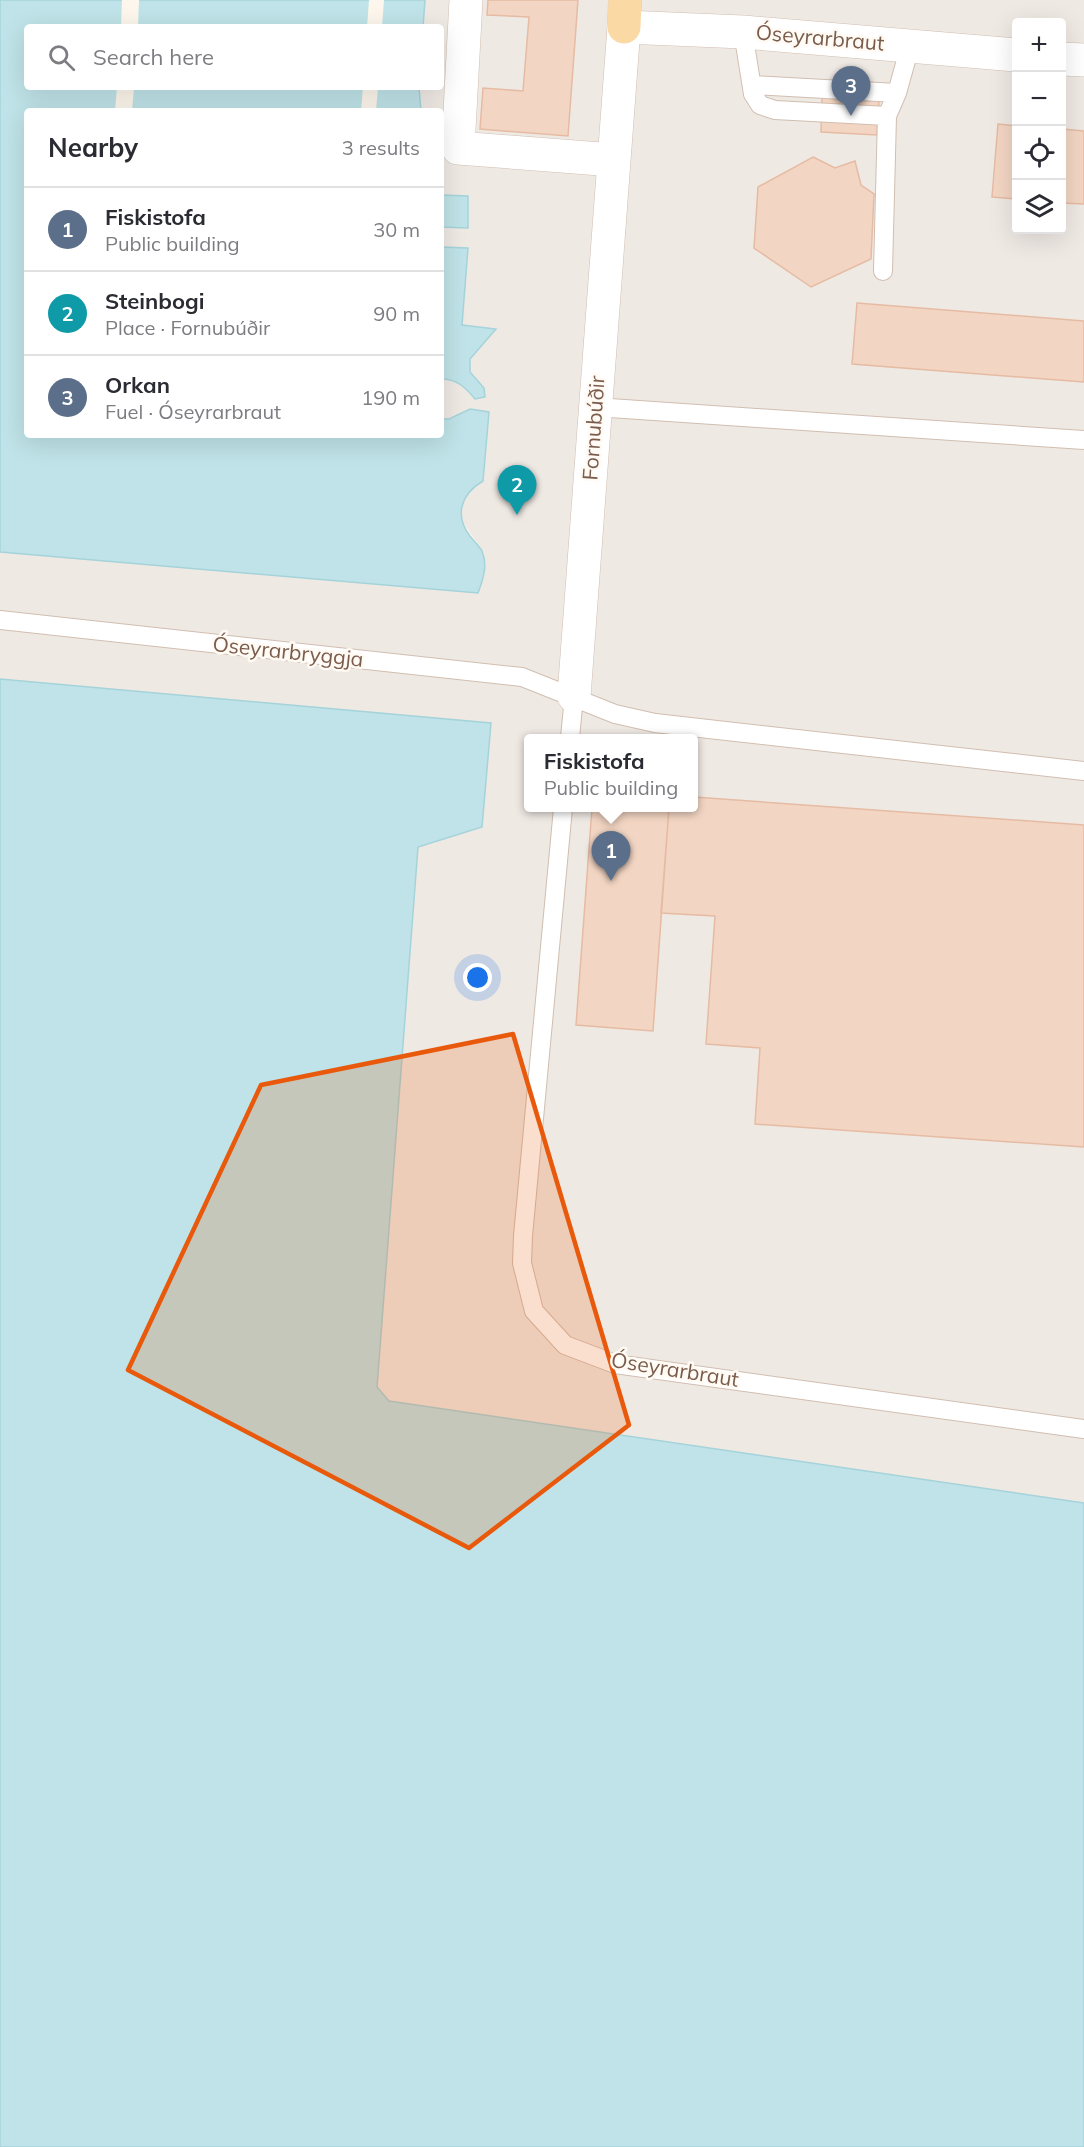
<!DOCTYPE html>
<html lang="en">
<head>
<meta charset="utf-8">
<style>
  :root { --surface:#fff; --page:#f2f2f3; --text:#2b2b33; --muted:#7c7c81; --line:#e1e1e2; --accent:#e76f51 }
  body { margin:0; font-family:Mulish,sans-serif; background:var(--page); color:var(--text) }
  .controls { position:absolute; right:18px; top:18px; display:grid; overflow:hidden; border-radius:6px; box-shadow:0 6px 24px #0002 }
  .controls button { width:54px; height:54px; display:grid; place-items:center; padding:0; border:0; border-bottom:2px solid var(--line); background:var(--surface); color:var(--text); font:30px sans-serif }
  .you { position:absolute; left:478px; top:978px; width:21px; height:21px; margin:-15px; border:4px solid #fff; border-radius:50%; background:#1a73e8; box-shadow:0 0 0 9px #1a73e833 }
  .badge { display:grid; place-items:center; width:39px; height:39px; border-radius:50%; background:var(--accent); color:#fff; font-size:20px; font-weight:700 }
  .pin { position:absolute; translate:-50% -50px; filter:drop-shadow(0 2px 3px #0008) }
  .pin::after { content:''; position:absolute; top:32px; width:21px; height:18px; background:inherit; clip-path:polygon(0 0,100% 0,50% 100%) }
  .popup { position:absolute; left:524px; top:734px; width:174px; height:78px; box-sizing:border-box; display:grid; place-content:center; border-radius:6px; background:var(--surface); filter:drop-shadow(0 2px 4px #0005); font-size:20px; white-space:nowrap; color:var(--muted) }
  .popup b { font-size:22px; color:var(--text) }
  .popup::after { content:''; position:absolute; left:50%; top:100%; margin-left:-12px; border:12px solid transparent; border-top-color:var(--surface) }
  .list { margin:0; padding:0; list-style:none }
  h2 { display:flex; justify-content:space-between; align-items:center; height:78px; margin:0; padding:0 24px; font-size:26px }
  h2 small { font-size:20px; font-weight:400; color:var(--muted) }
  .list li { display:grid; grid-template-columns:39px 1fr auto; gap:18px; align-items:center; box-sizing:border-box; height:84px; padding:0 24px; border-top:2px solid var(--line) }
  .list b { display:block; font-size:22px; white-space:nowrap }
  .list p { margin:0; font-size:20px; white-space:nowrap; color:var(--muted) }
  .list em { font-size:20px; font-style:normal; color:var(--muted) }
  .icon { flex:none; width:33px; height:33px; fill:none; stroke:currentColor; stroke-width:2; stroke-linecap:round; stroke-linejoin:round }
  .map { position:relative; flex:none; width:1084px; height:2147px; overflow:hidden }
  .search { position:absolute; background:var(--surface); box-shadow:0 6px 24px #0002; left:24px; top:24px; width:420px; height:66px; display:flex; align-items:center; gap:15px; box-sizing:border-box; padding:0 21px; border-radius:6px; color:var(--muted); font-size:22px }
  .panel { position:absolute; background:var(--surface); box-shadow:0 6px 24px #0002; left:24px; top:108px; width:420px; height:330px; border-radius:6px }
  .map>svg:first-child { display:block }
  .industrial { fill:#efe9e4; fill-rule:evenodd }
  .water { fill:#bfe3e8; stroke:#a5d3da; stroke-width:1.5 }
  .pier { fill:#fdf6ec }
  .building { fill:#f3d5c3; stroke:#e6bba3; stroke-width:1.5 }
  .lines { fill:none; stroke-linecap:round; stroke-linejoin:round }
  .lane-casing { stroke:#d1beb0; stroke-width:20 }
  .street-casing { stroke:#d1beb0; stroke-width:34 }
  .primary-casing { stroke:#dad1cd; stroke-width:34 }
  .lane { stroke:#fff; stroke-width:18 }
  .street { stroke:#fff; stroke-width:33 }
  .primary { stroke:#fbd9a5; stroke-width:33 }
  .marked { fill:#e8590c; fill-opacity:0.2; stroke:#e8590c; stroke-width:4.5; stroke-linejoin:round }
  .labels { text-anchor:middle; stroke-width:5; stroke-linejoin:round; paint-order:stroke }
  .street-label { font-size:21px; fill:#7a5c4d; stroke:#fffaf3 }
</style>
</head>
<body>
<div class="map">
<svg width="1084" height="2147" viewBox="0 0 1084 2147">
  <rect width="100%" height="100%" fill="#fdf6ec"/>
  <path class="industrial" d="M425,0H1084V1503L389,1401L377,1387L418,846L481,827L491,723L0,679V552L478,593L484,578L485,562L482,550L460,518L462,503L471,488L483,481L489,413L470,409L448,419H441V379H452L463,386L475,399L484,388L470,372V359L496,329L462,325L468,249L441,247V227L468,228V196L441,195V111H421L419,87H441V27H423ZM1016,22H1062V230H1016ZM528,738H694V808H528Z"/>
  <path class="water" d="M0,0H425L423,27H27V87H419L421,111H27V435H441V419H449L470,409L489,412L483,481C461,494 454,515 470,536C474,541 479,546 482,551C488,565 483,580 478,593L0,552Z
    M441,195L468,196V228L441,227Z
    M441,247L468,248L462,325L496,329L470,359V372L484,388L485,397L475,399C465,387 457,379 441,379Z
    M0,679L491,723L482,827L418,847L377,1387L389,1401L1084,1503V2147H0Z"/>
  <path class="pier" d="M122,0H139L138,27H121Z
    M369,0H384L382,27H367Z
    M117,87H134L132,111H115Z
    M363,87H378L376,111H361Z"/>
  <path class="building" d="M488,0H578L568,136L480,129L483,88L523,91L529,17L487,15Z
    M822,97L879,100L877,135L821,132Z
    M998,124L1016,126V199L992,197Z
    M1062,129L1084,131V204L1062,203Z
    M813,157L835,168L855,161L861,185L874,194L871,259L811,287L754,248L758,187Z
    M857,303L1084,321V382L852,364Z
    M694,797L1084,825V1147L755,1124L760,1048L706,1044L715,916L661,913L669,808H694Z
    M592,808H669L653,1031L576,1025Z"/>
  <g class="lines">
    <defs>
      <path id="lane" d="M743,32L753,94L760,105L775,110L887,116L897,93L910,46
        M753,85L897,93
        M883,271L887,116
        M595,407L1084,440
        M0,620L522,677L615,714L655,723L1084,771
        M570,738L574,696
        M563,808L523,1236L522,1263L534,1311L565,1345L615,1364L1084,1429"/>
      <path id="street" d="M466,0L458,148L614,160
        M1062,59L1084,60
        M574,696L624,27L743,32L1016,55"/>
      <path id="primary" d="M624,27L625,0"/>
    </defs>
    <use href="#lane" class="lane-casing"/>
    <use href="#street" class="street-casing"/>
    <use href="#primary" class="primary-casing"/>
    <use href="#lane" class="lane"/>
    <use href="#street" class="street"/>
    <use href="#primary" class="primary"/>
  </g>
  <path class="marked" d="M513,1034L629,1425L469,1548L128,1370L261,1085Z"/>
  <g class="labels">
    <g class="street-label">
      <text transform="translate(820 38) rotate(5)" y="7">Óseyrarbraut</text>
      <text transform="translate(594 428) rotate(-86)" y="7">Fornubúðir</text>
      <text transform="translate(288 652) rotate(6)" y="7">Óseyrarbryggja</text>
      <text transform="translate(675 1370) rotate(9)" y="7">Óseyrarbraut</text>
    </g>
  </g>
</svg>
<div class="controls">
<button>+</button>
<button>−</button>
<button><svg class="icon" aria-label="locate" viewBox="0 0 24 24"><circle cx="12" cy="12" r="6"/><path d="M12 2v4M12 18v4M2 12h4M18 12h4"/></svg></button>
<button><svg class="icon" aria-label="layers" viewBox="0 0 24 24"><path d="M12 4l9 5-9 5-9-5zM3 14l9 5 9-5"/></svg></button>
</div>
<div class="you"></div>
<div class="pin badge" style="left:611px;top:881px;background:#5c6f8a">1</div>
<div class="popup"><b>Fiskistofa</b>Public building</div>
<div class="pin badge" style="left:517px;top:515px;background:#0f9aa8">2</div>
<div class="pin badge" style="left:851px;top:116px;background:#5c6f8a">3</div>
<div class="search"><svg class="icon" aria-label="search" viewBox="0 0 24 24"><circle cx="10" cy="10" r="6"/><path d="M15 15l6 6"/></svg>Search here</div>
<section class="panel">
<h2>Nearby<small>3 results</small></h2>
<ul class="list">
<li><span class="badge" style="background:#5c6f8a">1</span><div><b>Fiskistofa</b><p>Public building</p></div><em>30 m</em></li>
<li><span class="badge" style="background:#0f9aa8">2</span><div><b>Steinbogi</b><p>Place · Fornubúðir</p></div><em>90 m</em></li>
<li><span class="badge" style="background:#5c6f8a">3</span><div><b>Orkan</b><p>Fuel · Óseyrarbraut</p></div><em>190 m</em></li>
</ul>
</section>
</div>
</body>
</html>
